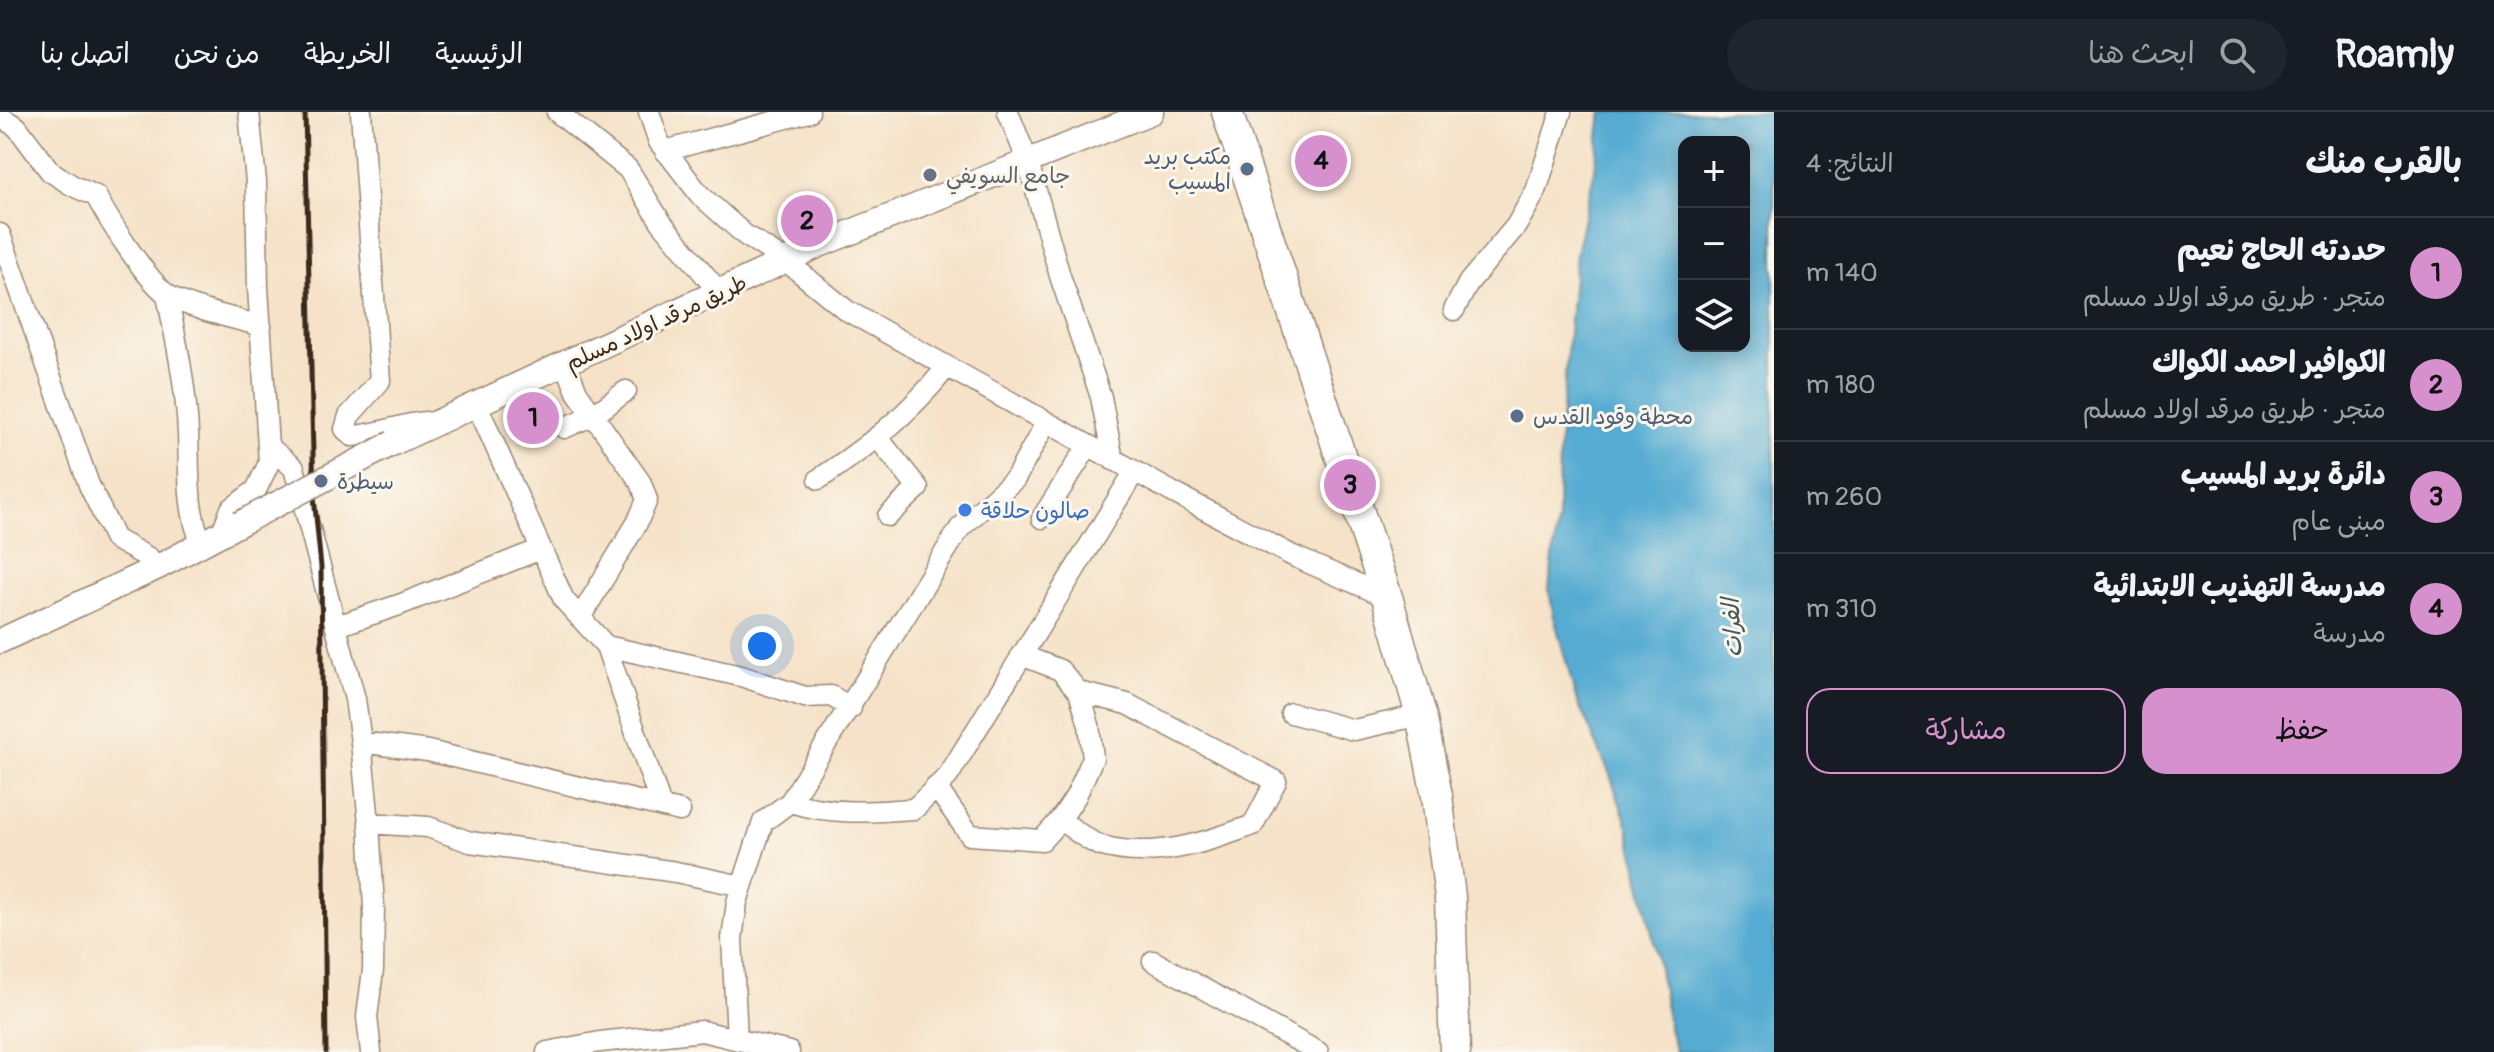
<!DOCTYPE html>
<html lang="ar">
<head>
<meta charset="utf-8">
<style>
  :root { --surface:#171b24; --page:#20242c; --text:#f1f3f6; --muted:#9ea1a6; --line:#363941; --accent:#d690ce }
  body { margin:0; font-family:Pangolin,"Playpen Sans Arabic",sans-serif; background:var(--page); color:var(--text); direction:rtl }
  .controls { position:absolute; right:24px; top:24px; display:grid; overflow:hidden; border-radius:16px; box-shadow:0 4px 20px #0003 }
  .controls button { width:72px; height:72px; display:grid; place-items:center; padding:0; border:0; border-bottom:2px solid var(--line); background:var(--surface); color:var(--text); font:40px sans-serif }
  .you { position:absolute; left:762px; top:534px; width:28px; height:28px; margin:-20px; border:6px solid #fff; border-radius:50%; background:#1a73e8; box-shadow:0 0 0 12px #1a73e833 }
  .badge { display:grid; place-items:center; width:52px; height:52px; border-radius:50%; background:var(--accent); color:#111; font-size:26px; font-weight:700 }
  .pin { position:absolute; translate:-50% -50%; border:4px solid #fff; box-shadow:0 2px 8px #0006 }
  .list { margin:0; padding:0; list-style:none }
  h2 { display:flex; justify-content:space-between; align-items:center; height:104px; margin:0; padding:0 32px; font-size:34px }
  h2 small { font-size:26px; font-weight:400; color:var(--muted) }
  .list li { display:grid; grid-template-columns:52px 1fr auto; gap:24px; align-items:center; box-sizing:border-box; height:112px; padding:0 32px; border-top:2px solid var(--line) }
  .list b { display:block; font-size:30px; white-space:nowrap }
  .list p { margin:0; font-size:26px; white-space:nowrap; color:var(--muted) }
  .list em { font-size:26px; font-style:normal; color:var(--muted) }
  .actions { display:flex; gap:16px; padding:24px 32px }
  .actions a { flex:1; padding:18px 0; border:2px solid var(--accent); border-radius:24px; text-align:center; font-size:28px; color:var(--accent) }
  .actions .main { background:var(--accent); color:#111 }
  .icon { flex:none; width:44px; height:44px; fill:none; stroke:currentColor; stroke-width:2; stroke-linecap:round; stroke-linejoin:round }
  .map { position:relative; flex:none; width:1774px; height:940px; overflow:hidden; direction:ltr }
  header { display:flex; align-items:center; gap:48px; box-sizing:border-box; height:112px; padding:0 40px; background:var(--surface); border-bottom:2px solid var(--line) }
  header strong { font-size:38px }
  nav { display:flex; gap:44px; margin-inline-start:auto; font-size:28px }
  .search { width:560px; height:72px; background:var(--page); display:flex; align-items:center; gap:20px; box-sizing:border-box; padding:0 28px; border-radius:44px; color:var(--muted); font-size:30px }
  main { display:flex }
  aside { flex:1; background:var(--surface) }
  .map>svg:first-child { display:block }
  .water { fill:#55abd2; stroke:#486a78; stroke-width:2; fill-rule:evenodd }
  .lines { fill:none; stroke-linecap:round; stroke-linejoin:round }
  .minor-casing { stroke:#988673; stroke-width:23 }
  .tertiary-casing { stroke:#988673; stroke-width:27 }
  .primary-casing { stroke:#988673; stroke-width:33 }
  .minor { stroke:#fff; stroke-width:20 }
  .tertiary { stroke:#fff; stroke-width:24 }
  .primary { stroke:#fff; stroke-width:30 }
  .rail { stroke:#3b2a1e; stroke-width:5 }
  .tertiary-bridge-casing { stroke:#988673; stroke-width:27; stroke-linecap:butt }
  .tertiary-bridge { stroke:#fff; stroke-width:24 }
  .service-dot { fill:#5c6f8a; stroke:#fbf7ec; stroke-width:3 }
  .worship-dot { fill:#6b7280; stroke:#fbf7ec; stroke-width:3 }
  .shop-dot { fill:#3f7fe0; stroke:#fbf7ec; stroke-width:3 }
  .labels { text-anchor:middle; stroke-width:6; stroke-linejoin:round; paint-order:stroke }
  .service-label { font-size:22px; fill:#4e5e75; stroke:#fbf7ec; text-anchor:start }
  .worship-label { font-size:22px; fill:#5b616d; stroke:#fbf7ec; text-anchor:start }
  .street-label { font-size:22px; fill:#3b2a1e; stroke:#fbf7ec }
  .shop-label { font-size:22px; fill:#366cbe; stroke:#fbf7ec; text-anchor:start }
  .water-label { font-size:24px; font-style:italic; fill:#44575d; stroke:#fbf7ec }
</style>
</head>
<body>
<header>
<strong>Roamly</strong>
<div class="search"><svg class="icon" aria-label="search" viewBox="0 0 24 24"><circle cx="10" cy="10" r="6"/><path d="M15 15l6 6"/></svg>ابحث هنا</div>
<nav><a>الرئيسية</a><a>الخريطة</a><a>من نحن</a><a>اتصل بنا</a></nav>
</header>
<main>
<aside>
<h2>بالقرب منك<small>النتائج: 4</small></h2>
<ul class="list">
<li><span class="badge">1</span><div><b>حددته الحاج نعيم</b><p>متجر · طريق مرقد اولاد مسلم</p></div><em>140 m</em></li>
<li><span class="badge">2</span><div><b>الكوافير احمد الكواك</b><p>متجر · طريق مرقد اولاد مسلم</p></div><em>180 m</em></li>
<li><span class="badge">3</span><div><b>دائرة بريد المسيب</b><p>مبنى عام</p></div><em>260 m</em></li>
<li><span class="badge">4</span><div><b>مدرسة التهذيب الابتدائية</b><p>مدرسة</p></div><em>310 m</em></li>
</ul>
<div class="actions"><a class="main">حفظ</a><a>مشاركة</a></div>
</aside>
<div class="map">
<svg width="1774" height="940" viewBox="0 0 1774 940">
  <rect width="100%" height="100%" fill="#fbf7ec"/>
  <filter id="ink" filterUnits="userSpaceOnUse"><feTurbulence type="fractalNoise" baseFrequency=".0125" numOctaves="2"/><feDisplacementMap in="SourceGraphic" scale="16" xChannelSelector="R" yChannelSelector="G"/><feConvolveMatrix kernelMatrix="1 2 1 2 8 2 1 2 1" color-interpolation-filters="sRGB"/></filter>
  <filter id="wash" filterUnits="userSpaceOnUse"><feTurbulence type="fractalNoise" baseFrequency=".006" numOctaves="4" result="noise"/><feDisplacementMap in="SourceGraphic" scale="32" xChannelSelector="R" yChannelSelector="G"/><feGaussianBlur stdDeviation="1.8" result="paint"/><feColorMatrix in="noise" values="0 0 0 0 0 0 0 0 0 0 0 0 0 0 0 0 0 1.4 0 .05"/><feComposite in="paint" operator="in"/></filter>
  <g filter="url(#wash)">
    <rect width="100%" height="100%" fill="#f5e2c8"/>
    <path class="water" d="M1602,0H1774V940H1676L1670,920L1656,839L1629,718L1609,660L1576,586L1553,501L1549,476L1558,407L1559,333L1576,142L1595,57ZM1684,30H1744V234H1684Z"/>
  </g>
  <g filter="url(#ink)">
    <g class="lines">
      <defs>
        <path id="minor" d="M361,0L380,269L349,304L345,317L352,324C378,323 400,312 426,310
          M557,0L628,57L661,110L719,180
          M649,0L659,30L700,83L745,123L786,149L846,198L1172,380L1293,444L1387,485
          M1008,0L1028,50L1060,164L1101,285L1113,348
          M0,5L17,15L50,59L73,74L96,84C108,107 149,173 171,185C198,199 231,205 261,214
          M665,39L809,0
          M0,122L89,373L115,427L149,446L158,455
          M167,183C175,223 184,264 187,305C191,348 184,392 202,432
          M1454,198L1469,170L1516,114L1536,79L1561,0
          M566,252L577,280L641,371L647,388L637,411L580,506
          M477,293L564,488L606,534L661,694
          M564,316L594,303L626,279
          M878,326L918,376L888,404
          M268,334L294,356L355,587L361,630L369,711L374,795L373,858L367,905L371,940
          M819,367C871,332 907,304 947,255
          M1042,406L1088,334
          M221,422L231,397L256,378L269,351L258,175L256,70L249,0
          M337,514L399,493L541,437
          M606,534L741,564L805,585L831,584L851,596
          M1291,601L1354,618L1421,603
          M361,630L428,639L680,699
          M936,675L970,723L1042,728L1060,708L1076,684L1093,646L1089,613L1079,580L1060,558L1021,543
          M790,690L960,416L1015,367L1046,311
          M1060,708C1073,716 1088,730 1102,734C1153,748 1205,731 1253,713L1276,669L1127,592L1079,580
          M369,711L428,715L470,730L676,760L742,774
          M1153,849L1318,940
          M737,926L732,827L737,790L763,710L790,690C831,703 872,700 914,697L948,664L1135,359
          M547,940L600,930L702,919L789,940"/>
        <path id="tertiary" d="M393,331L819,133L1151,0
          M0,529L158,455L239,412"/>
        <path id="primary" d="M1227,0L1387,485L1421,603L1437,684L1450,785L1455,940"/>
      </defs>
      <use href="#minor" class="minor-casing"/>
      <use href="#tertiary" class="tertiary-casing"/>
      <use href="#primary" class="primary-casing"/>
      <use href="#minor" class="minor"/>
      <use href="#tertiary" class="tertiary"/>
      <use href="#primary" class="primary"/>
      <path class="rail" d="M305,0L314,384L321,455L326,940"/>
      <defs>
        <path id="tertiary-bridge" d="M239,412L393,331"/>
      </defs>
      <use href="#tertiary-bridge" class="tertiary-bridge-casing"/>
      <use href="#tertiary-bridge" class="tertiary-bridge"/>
    </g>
  </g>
  <g class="service-dot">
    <circle cx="1247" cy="57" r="8"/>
    <circle cx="1517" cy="304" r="8"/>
    <circle cx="321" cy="369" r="8"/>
  </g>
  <circle class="worship-dot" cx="930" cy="63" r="8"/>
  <circle class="shop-dot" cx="965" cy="398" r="8"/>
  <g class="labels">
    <g class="service-label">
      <text x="1231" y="52" text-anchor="end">مكتب بريد<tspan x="1231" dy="25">المسيب</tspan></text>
      <text x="1533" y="312">محطة وقود القدس</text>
      <text x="337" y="377">سيطرة</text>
    </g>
    <g class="worship-label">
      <text x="946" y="71">جامع السويفي</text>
    </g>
    <g class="street-label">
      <text transform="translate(656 210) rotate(-25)" y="8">طريق مرقد اولاد مسلم</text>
    </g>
    <g class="shop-label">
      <text x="981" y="406">صالون حلاقة</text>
    </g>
    <g class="water-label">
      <text transform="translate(1732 516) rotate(-93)" y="8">الفرات</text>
    </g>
  </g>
</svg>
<div class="controls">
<button>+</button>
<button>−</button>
<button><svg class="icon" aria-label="layers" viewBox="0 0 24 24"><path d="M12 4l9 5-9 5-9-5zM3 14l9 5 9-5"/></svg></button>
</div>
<div class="you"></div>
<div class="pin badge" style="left:533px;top:306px">1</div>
<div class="pin badge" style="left:807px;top:109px">2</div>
<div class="pin badge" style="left:1350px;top:373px">3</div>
<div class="pin badge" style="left:1321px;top:49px">4</div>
</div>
</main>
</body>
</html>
